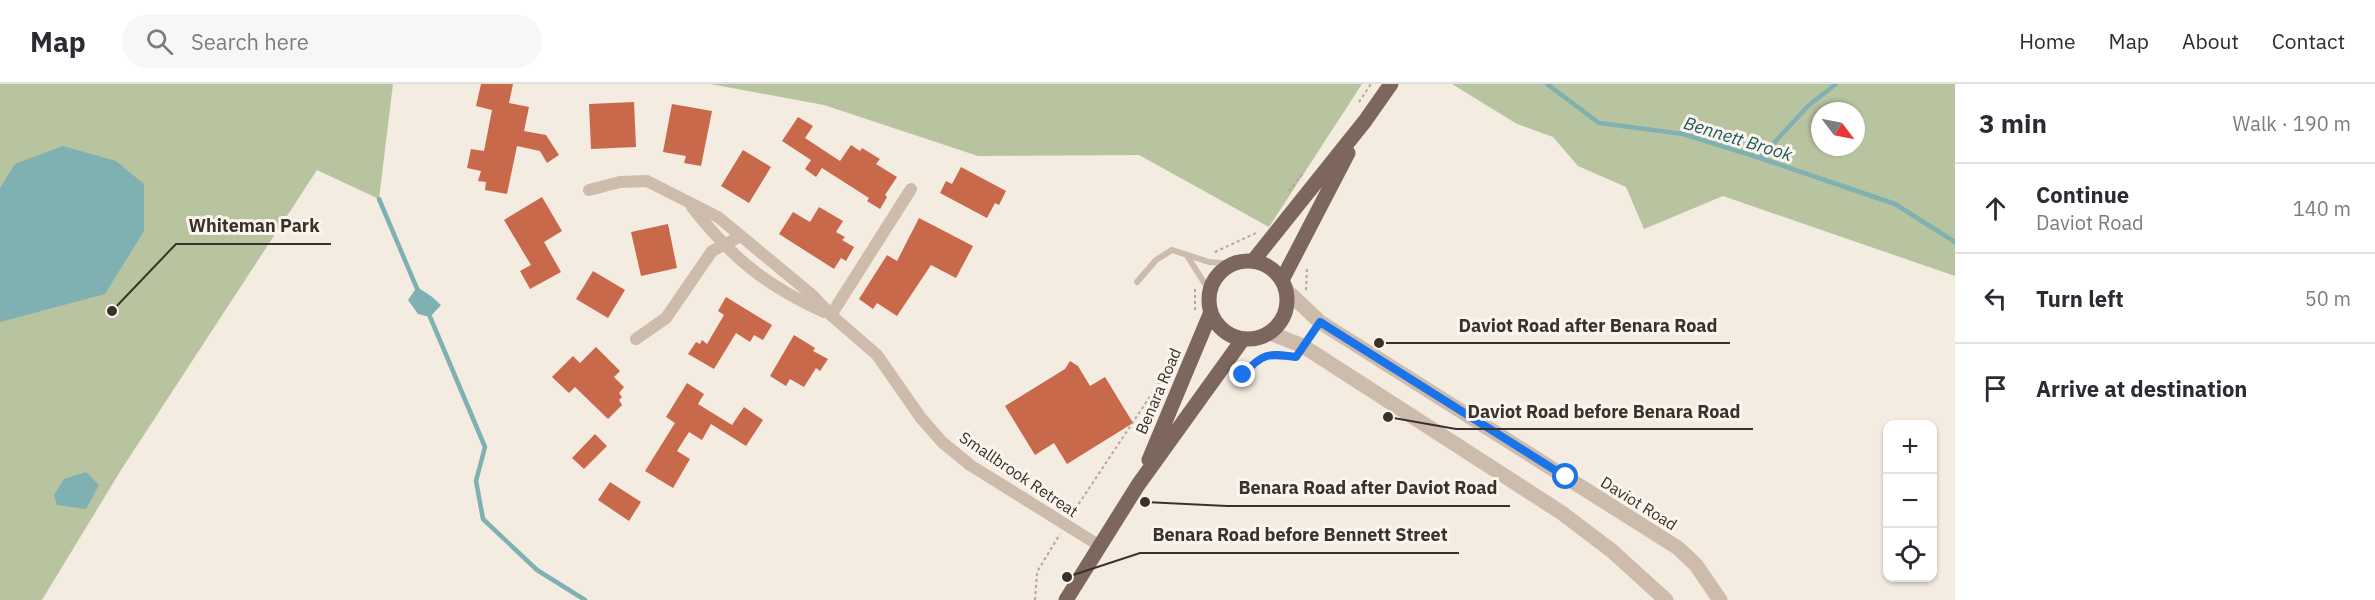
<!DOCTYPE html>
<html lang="en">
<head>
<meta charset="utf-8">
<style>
  :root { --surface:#fff; --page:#f7f7f7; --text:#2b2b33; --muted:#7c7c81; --line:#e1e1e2 }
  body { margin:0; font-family:"IBM Plex Sans",sans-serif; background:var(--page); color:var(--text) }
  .controls { position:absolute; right:18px; bottom:18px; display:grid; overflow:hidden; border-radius:12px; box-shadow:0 2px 4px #0004 }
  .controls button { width:54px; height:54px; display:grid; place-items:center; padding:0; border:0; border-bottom:2px solid var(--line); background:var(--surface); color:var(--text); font:30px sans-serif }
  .compass { position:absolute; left:1811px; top:18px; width:54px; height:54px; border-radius:50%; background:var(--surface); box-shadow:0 2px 4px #0004; rotate:122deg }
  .stop { position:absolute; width:18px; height:18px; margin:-14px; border:4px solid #1a73e8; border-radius:50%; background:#fff }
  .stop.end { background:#1a73e8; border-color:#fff; box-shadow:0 2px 6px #0008 }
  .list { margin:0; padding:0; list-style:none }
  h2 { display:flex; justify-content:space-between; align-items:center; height:78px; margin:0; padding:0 24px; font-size:26px }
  h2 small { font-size:20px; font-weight:400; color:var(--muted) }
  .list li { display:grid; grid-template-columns:39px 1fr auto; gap:18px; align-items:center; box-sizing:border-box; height:90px; padding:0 24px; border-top:2px solid var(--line) }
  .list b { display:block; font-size:22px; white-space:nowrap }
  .list p { margin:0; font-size:20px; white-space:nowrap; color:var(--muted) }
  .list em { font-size:20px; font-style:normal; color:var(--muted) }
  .icon { flex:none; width:33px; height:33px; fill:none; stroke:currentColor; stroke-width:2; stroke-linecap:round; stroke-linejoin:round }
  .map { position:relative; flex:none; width:1955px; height:516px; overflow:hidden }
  header { display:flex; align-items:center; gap:36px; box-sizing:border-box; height:84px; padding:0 30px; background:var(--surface); border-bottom:2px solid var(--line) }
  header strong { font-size:28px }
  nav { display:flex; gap:33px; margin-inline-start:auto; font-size:21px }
  .search { width:420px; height:54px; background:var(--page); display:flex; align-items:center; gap:15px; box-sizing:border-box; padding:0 21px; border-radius:33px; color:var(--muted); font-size:22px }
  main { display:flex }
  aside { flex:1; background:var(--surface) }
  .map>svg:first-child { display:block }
  .green { fill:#b8c4a0; fill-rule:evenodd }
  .water { fill:#7fb0b2 }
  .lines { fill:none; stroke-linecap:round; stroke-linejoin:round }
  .stream { stroke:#7fb0b2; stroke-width:4.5 }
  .building { fill:#c8694b }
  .path { stroke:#b9a596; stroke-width:2; stroke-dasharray:3 3; stroke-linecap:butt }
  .service { stroke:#cdbbac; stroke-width:6 }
  .minor { stroke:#cdbbac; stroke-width:12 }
  .tertiary { stroke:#cdbbac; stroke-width:15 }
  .primary { stroke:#7d675c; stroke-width:15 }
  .route { stroke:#1a73e8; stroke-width:8 }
  .labels { text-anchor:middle; stroke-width:6; stroke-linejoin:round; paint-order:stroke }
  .street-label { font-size:16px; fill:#3b302b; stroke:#fbf5ee }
  .water-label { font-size:18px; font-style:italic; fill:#1f5a5e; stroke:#fbf5ee }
  .leader { fill:none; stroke:#3b302b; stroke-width:2 }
  .callout-dot { fill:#3b302b; stroke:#fbf5ee; stroke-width:2 }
  .callout-label { font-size:18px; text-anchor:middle; font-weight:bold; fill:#3b302b; stroke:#fbf5ee; stroke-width:6; stroke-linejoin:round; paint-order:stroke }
</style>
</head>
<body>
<header>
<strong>Map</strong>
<div class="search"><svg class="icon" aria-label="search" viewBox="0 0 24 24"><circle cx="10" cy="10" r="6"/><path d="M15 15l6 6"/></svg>Search here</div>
<nav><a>Home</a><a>Map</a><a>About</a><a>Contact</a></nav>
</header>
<main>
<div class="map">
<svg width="1955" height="516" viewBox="0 0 1955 516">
  <rect width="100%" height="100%" fill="#f4ebe1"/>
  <path class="green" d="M0,0H393L379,115L317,86L121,386L42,516H0Z
    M710,0H1362L1269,143L1139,71L978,72L824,21Z
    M1452,0H1955V192L1723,112L1644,145L1626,103L1578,82L1553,53L1517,40ZM1820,27H1856V63H1820Z"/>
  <path class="water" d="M63,62L116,77L144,100V147L105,210L0,238V104L15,80Z
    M417,203L431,212L441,221L430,233L418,230L408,216Z
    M86,388L99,401L86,425L57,421L54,411L64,395Z"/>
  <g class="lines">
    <path class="stream" d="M1547,0L1599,39L1683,50L1760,74L1895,120L1955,158
      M1760,74L1809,21L1836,0
      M379,115L418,207
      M428,228L485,363L476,397L483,435L537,486L585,516"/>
  </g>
  <path class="building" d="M481,0H513L509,19L529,23L524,47L546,51L559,71L547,79L540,67L517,62L507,110L485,106L486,98L478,97L481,87L467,84L471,65L484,67L492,26L476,22Z
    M634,18L636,63L591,65L589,20Z
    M672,20L712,27L701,82L684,79L686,72L663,68Z
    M798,33L813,42L805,54L840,77L851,61L860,67L862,64L880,75L876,80L897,93L885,111L887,113L880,125L867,117L869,114L822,84L816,93L805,85L811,76L782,57Z
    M743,66L771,83L749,119L721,102Z
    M961,83L1006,107L999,121L995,119L987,134L940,109L946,97L952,100Z
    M542,113L562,147L544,158L561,188L530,205L520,187L531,181L504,136Z
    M819,123L843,137L836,148L845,153L842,156L854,163L846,177L841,174L834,185L779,150L793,128L810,138Z
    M919,134L973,162L956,194L931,181L897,232L877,219L873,225L859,215L887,171L897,177Z
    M668,140L677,184L641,192L631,148Z
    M593,187L625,206L608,234L576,215Z
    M726,213L772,241L763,256L754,251L750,258L736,249L714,285L688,270L696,258L700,260L702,256L707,260L724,231L718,227Z
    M794,251L815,264L813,267L828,275L820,287L816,284L804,303L790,295L786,302L770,292Z
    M596,263L620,287L614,293L624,303L619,309L622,313L619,316L622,321L608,335L575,303L569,309L552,293L573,272L580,279Z
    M1070,277L1078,282L1090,302L1105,293L1133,339L1067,380L1054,359L1035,371L1005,322L1065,285Z
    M687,299L704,310L698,320L732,341L744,323L763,336L746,362L711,340L702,356L689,348L677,367L690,375L673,404L645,387L675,339L666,333Z
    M595,350L607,362L584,385L572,374Z
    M610,398L641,418L629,437L598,416Z"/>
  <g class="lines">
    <path class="path" d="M1359,18L1371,0
      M1289,107L1304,88
      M1215,168L1256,149
      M1306,206L1307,182
      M1195,226V205
      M1238,288L1243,291C1255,278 1265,269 1284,271
      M1072,430L1175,275
      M1035,516L1037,488L1060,450"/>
    <path class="service" d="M1188,173L1210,208
      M1137,198L1156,176L1172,166L1209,178L1232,180"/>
    <path class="minor" d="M589,106L620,98L647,97L718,133L811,210L831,231L877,271L921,334L942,358L970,381L1100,462
      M692,123C732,174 765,201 824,228
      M831,231L911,105
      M636,255L666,234L712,167L741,152"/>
    <path class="tertiary" d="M1287,207L1320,238L1678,464L1696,481L1720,516
      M1270,249L1303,262L1562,429L1612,467L1666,516"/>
    <path class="primary" d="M1209 216a39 39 0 1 1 78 0a39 39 0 1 1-78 0Z
      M1253,177L1365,37L1391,0
      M1282,196L1348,69
      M1149,376L1211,228
      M1066,516L1138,401L1243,255"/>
  </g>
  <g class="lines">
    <path class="route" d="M1243,291C1262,269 1268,269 1296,273L1320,238L1566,393"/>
  </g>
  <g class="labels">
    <g class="street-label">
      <text transform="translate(1158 307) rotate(-67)" y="6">Benara Road</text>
      <text transform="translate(1019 390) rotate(34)" y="6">Smallbrook Retreat</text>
      <text transform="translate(1639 419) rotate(32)" y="6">Daviot Road</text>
    </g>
    <g class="water-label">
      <text transform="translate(1738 55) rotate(17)" y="6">Bennett Brook</text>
    </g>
  </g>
  <path class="leader" d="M112 227L176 160H331M1379 259L1447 259H1730M1388 333L1456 345H1753M1145 418L1227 422H1510M1067 493L1140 469H1459"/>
  <g class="callout-dot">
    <circle cx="112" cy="227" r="6"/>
    <circle cx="1379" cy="259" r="6"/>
    <circle cx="1388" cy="333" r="6"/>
    <circle cx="1145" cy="418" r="6"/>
    <circle cx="1067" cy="493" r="6"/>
  </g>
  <g class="callout-label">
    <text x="254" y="148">Whiteman Park</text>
    <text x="1588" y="248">Daviot Road after Benara Road</text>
    <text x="1604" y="334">Daviot Road before Benara Road</text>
    <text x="1368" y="410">Benara Road after Daviot Road</text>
    <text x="1300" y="457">Benara Road before Bennett Street</text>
  </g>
</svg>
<div class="controls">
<button>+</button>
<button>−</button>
<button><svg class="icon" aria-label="locate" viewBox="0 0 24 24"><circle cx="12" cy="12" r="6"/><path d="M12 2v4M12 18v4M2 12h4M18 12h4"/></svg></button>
</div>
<svg class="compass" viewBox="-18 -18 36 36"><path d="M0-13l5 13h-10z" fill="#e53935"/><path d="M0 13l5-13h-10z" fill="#7c7c81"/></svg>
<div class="stop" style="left:1566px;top:393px"></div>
<div class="stop end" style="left:1243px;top:291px"></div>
</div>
<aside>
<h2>3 min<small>Walk · 190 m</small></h2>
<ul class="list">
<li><svg class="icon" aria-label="ahead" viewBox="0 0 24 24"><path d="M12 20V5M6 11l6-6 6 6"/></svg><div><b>Continue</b><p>Daviot Road</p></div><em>140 m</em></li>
<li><svg class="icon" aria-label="left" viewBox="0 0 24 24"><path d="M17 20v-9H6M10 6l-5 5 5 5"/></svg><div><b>Turn left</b></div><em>50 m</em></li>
<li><svg class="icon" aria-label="arrive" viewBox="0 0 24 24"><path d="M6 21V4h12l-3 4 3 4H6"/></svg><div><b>Arrive at destination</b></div></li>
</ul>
</aside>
</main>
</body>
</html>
